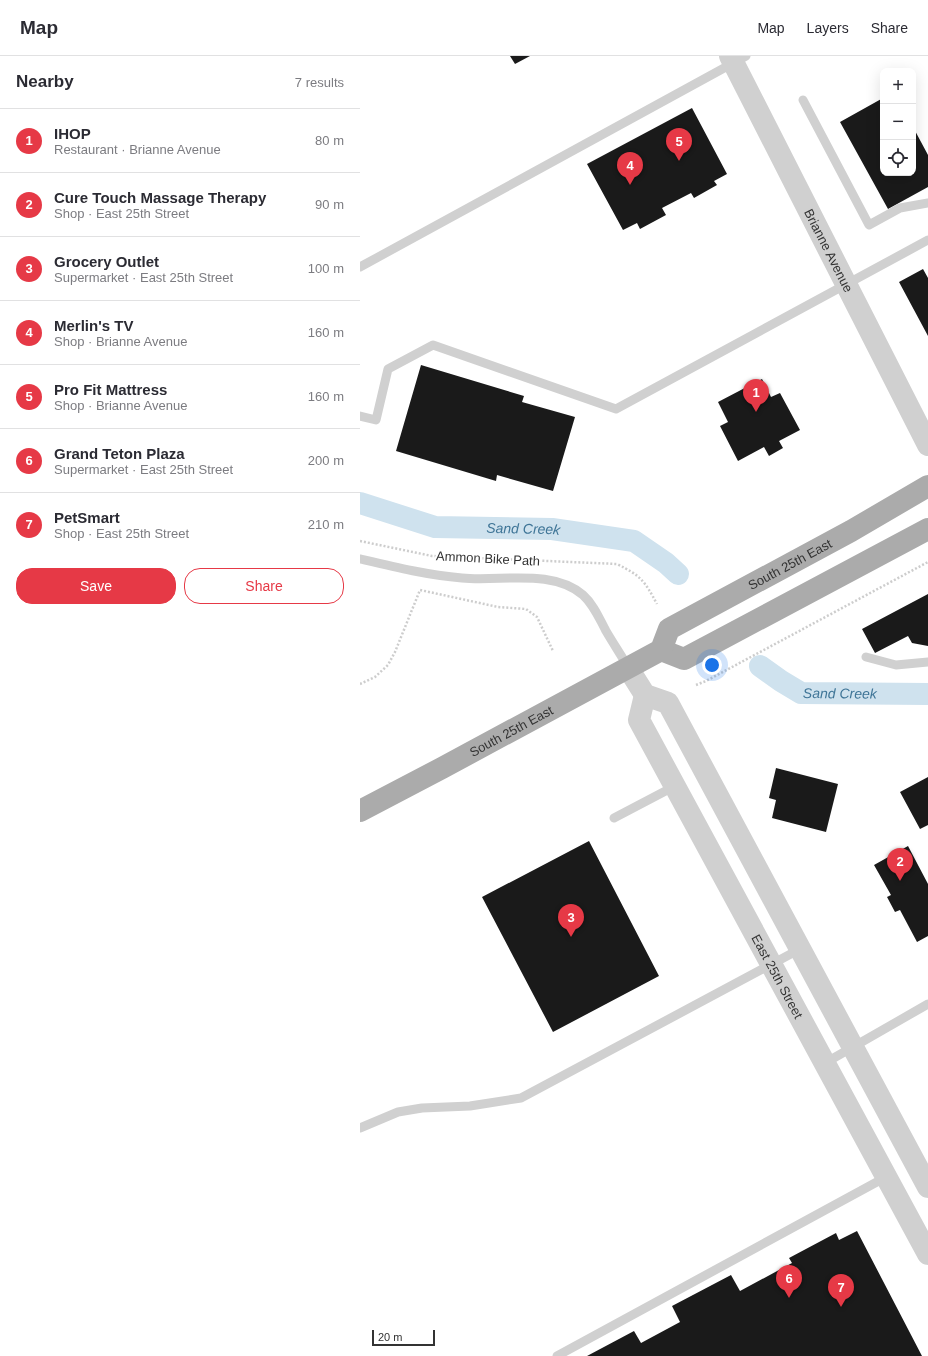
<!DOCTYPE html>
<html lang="en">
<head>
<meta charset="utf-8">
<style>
  :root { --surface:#fff; --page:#f2f2f3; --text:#2b2b33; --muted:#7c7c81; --line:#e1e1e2; --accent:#e63946 }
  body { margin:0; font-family:Arial,sans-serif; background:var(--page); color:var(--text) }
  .controls { position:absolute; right:12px; top:12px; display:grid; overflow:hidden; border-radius:8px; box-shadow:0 4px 16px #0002 }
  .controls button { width:36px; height:36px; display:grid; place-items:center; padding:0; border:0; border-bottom:1px solid var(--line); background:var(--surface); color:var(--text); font:20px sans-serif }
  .scale { position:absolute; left:12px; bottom:10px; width:63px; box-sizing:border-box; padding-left:4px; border:2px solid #333; border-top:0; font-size:11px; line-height:14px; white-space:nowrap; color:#333; -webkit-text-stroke:3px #fff; paint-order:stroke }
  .you { position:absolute; left:352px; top:609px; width:14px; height:14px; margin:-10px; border:3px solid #fff; border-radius:50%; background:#1a73e8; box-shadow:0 0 0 6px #1a73e833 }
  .badge { display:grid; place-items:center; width:26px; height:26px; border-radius:50%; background:var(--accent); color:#fff; font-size:13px; font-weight:700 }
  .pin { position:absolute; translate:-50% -33px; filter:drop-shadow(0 1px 2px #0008) }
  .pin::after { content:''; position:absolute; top:21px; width:14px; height:12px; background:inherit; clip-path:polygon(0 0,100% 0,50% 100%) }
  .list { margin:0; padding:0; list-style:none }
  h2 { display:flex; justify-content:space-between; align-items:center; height:52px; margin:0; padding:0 16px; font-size:17px }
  h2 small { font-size:13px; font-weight:400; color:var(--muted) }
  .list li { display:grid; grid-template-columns:26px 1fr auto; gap:12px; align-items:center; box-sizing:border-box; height:64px; padding:0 16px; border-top:1px solid var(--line) }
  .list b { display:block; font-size:15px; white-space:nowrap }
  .list p { margin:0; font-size:13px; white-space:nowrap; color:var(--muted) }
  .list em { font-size:13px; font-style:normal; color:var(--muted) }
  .actions { display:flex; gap:8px; padding:12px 16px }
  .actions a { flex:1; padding:9px 0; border:1px solid var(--accent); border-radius:16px; text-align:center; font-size:14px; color:var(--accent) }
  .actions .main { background:var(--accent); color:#fff }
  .icon { flex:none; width:22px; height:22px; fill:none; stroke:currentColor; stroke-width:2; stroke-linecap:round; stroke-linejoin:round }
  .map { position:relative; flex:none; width:568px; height:1300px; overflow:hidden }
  header { display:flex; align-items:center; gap:24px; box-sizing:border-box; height:56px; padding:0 20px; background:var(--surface); border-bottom:1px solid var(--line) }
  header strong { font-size:19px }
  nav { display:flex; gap:22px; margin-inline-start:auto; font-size:14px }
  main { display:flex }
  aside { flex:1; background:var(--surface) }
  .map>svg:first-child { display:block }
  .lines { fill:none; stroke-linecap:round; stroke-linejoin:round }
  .canal { stroke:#cfe2ee; stroke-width:22 }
  .building { fill:#1a1a1a }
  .path { stroke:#cdcdcd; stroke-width:2.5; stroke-dasharray:2 2; stroke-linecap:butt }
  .service { stroke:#d0d0d0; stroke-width:9 }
  .tertiary { stroke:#d0d0d0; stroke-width:22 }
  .primary { stroke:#ababab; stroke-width:22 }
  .labels { text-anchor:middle; stroke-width:4; stroke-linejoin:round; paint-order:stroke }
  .street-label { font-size:13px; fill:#333; stroke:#fff }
  .water-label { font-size:14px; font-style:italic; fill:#3f7597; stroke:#fff }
</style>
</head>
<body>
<header>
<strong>Map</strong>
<nav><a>Map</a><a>Layers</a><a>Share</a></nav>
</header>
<main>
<aside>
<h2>Nearby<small>7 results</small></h2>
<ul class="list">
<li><span class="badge">1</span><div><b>IHOP</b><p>Restaurant · Brianne Avenue</p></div><em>80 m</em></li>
<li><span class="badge">2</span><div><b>Cure Touch Massage Therapy</b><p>Shop · East 25th Street</p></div><em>90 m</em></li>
<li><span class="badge">3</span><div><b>Grocery Outlet</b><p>Supermarket · East 25th Street</p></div><em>100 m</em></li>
<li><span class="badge">4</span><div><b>Merlin's TV</b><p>Shop · Brianne Avenue</p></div><em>160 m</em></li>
<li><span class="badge">5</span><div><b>Pro Fit Mattress</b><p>Shop · Brianne Avenue</p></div><em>160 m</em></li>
<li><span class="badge">6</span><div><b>Grand Teton Plaza</b><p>Supermarket · East 25th Street</p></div><em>200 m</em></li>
<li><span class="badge">7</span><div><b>PetSmart</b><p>Shop · East 25th Street</p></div><em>210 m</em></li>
</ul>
<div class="actions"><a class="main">Save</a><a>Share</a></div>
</aside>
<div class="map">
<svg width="568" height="1300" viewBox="0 0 568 1300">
  <rect width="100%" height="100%" fill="#fff"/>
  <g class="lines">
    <g class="canal">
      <path id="s1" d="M0,447L75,471L192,473L274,485L306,507L318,518"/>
      <path id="s2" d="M400,610L421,625L441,637L568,638"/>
    </g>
  </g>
  <path class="building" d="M150,0H170L155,8Z
    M523,42V117H553V71L568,99V131L528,153L480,66Z
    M332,52L367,118L354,125L357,129L334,142L331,137L302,152L306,159L280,173L277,167L263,174L227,108Z
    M563,213L568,222V280L539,226Z
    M61,309L164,340L162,346L215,361L193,435L137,419L136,425L36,395Z
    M402,323L411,341L420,337L440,374L419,385L423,392L409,400L404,391L378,405L360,370L368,366L358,346Z
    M568,538V590L552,587L548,580L515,597L502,573Z
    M416,712L478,728L466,776L412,762L416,744L409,742Z
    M568,721V769L560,773L540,736Z
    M229,785L299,920L193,976L122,841Z
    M548,790L568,828V880L557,886L540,854L535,856L527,841L531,839L514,809Z
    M497,1175L562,1300H227L274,1275L281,1287L320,1266L312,1250L371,1219L380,1235L432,1207L429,1202L476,1177L479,1184Z"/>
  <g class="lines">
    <path class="path" d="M0,485L72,500L257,508C281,520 284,524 297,548
      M0,628L15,621L28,609L35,596L60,534L138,551L166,553L177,561L193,595
      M336,629L346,625L568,506"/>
    <path class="service" d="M443,44L509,169L540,152L568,147
      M0,211L386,0
      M0,360L16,364L28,313L73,289L256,353L568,184
      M0,503C34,511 67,519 102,522C140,526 192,512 223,539C234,549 239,562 246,575C253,587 261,599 268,611
      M506,601L536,609L568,606
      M254,762L315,730
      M465,1007L568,948
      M0,1072L38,1056L62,1052L110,1050L161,1042L440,893
      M197,1300L526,1121"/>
    <g class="tertiary">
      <path id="s3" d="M370,0L568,389"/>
      <path d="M268,612L285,639L308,647L568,1131"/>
      <path id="s4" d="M285,639L279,664L568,1198"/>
    </g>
    <g class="primary">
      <path d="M301,594L324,603L568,473"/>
      <path id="s5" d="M0,755L82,712L301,594L309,573L491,475L568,430"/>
    </g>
  </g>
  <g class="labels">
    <g class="street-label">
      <text dy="5" stroke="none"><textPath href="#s3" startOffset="218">Brianne Avenue</textPath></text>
      <text transform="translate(128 502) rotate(3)" y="5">Ammon Bike Path</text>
      <text dy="5" stroke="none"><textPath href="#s5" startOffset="501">South 25th East</textPath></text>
      <text dy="5" stroke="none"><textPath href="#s5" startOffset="171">South 25th East</textPath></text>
      <text dy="5" stroke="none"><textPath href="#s4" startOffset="317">East 25th Street</textPath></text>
    </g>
    <g class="water-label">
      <text dy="5" stroke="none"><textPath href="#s1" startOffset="167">Sand Creek</textPath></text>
      <text dy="5" stroke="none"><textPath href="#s2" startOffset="88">Sand Creek</textPath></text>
    </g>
  </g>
</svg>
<div class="controls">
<button>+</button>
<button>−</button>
<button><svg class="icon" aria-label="locate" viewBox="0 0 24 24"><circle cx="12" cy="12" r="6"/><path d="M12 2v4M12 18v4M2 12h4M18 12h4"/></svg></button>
</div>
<div class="scale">20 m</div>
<div class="you"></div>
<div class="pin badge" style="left:396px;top:356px">1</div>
<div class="pin badge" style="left:540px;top:825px">2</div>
<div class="pin badge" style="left:211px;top:881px">3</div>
<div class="pin badge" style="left:270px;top:129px">4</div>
<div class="pin badge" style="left:319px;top:105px">5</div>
<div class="pin badge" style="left:429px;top:1242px">6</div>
<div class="pin badge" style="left:481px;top:1251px">7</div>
</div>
</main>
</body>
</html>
